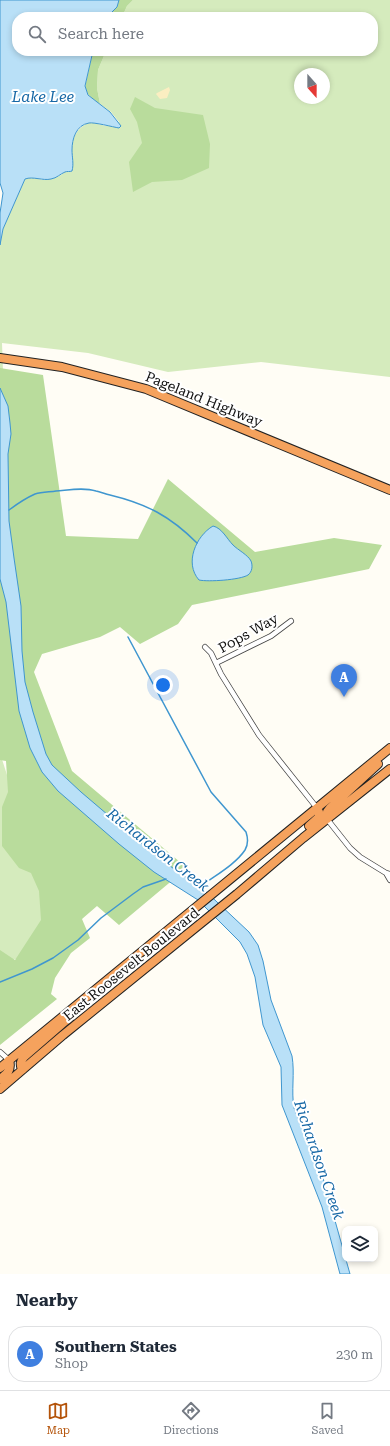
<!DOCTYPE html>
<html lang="en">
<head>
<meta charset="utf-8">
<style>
  :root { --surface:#fff; --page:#f6f6f7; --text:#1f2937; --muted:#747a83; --line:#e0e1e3; --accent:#b45309 }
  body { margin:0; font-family:"Roboto Serif",serif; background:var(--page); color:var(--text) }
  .controls { position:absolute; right:12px; bottom:12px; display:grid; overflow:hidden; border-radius:8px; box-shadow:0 2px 6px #0003 }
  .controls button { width:36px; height:36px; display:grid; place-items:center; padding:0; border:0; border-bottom:1px solid var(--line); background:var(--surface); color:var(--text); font:20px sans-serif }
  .compass { position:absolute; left:294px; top:68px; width:36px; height:36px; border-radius:50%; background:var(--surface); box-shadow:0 2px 6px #0003; rotate:159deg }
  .you { position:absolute; left:163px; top:685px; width:14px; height:14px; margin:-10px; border:3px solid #fff; border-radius:50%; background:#1a73e8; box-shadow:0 0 0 6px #1a73e833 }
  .badge { display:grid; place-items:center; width:26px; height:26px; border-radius:50%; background:var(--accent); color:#fff; font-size:13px; font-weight:700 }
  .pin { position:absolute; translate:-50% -33px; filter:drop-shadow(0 1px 2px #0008) }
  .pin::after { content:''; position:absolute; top:21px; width:14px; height:12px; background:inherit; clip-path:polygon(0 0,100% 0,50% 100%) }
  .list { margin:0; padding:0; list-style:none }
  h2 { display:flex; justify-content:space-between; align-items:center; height:52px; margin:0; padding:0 16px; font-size:17px }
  h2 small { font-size:13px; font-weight:400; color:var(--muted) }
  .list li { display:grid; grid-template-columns:26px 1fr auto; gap:12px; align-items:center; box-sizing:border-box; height:56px; margin:0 8px 8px; padding:0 8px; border:1px solid var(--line); border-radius:16px }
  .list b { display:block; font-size:15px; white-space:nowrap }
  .list p { margin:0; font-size:13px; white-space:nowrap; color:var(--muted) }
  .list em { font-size:13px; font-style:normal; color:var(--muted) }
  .icon { flex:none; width:22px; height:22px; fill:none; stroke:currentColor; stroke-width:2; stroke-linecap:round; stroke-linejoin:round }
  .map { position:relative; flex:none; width:390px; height:1274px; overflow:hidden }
  .search { position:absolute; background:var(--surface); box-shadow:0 2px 6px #0003; left:12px; right:12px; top:12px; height:44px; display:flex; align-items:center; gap:10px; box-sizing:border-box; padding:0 14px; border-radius:16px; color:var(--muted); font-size:15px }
  .sheet { height:116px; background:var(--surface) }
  nav { display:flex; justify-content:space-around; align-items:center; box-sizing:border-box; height:56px; border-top:1px solid var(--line); background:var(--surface); font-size:11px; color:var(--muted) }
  nav a { display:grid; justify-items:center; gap:2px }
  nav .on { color:var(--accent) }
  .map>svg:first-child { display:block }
  .green { fill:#d5ebbd; fill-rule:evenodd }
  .forest { fill:#b9dc9c }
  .sand { fill:#fbeec1 }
  .water { fill:#b9e0f7; stroke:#3f96cf }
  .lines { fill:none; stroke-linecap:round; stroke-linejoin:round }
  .stream { stroke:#3f96cf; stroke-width:1.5 }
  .street-casing { stroke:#444; stroke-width:6 }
  .highway-casing { stroke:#222; stroke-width:10 }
  .street { stroke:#fff; stroke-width:4.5 }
  .highway { stroke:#f5a25d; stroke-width:8 }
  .labels { text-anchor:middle; stroke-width:4; stroke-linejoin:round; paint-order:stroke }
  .street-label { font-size:14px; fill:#111; stroke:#fff }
  .water-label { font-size:15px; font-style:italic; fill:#1768a6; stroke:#fff }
</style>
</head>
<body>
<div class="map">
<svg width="390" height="1274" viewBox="0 0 390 1274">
  <rect width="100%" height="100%" fill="#fffdf5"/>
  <path class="green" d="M133,0H390V377L261,362L168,372L88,353L2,343L3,371L0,383V245L3,229L25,179C30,177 34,178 38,179C49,181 58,178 66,171L70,172C72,152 68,131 90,122L106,126L119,122L111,112L100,104L97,88L98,70L106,51H373V17H122L127,6ZM300,74H324V98H300Z
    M0,753L55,926L22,957L0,964Z"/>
  <path class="forest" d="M119,0H133L127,6L122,17H107L117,7Z
    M93,51H106L98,70L97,88L100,104C93,99 87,96 85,87Z
    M135,97L155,108L203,115L210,144L209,168L182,180L152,182L133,192L129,162L142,143L137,122L130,109Z
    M0,368L43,375L66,536L138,539L168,479L255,552L334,538L382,545L369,569L192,605L178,624L140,644L120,627L100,637L42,654L34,672L72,771L187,868L119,925L97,906L82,919L90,938L71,953L55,978L51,994L57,999L0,1045V950L15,960L41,920L39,891L31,873L19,868L2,846V807L8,792L6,761L0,760Z"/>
  <path class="sand" d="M169,87L170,90L167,98L160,99L156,94L157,93Z"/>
  <path class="water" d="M0,0H119L117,7L107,17H17V51H93L85,86L88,95L110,112L121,126L119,128C113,127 94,122 89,123C76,125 72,139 72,150C72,157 74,164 72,171C70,172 67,171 65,172C60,174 57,178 51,179C43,181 33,176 25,179L3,229L0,245V213L3,193L0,183Z
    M0,388L8,406L10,423L11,434L8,454L9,521L14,558L21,606L22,651L25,682L33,712L46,754L52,765L81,792L155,855L181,874L201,887L249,932L258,945L263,961L271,1000L292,1056C295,1073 291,1091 294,1108L323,1178L350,1274H340L322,1207L282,1105L281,1067L263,1025L255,977L247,954L240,942L198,900L154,872L119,844L58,791L42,772L30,748L19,711L6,602L0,579Z
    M213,526C222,528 227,539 233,545C238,550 248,555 251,561C253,566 252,572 248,575C240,580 208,582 199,580C184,563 196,536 213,526Z"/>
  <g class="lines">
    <path class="stream" d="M9,510C17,504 26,498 35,494C42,492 50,492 56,491C69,490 84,487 96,491C101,492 105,494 110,495C147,504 170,516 197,543
      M128,637L211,792L246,832C248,838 248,845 245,850C235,865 214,876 200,887
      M0,982L32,969L53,958L78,940L101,918L133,894L143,887L166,879"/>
    <defs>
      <path id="street" d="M205,647L211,653L221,674L259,735L317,808
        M216,663L271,636L291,621
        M327,819L350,848L360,857L386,873
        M390,874L386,873L390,880
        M0,1052L9,1060"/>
      <path id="highway" d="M0,358L62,367L146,389L390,490
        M327,819V812L330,808L378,764
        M309,826L319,817V812L317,808
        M0,1068L390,748
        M22,1070C20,1064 20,1062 24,1057L69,1018
        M0,1079C7,1074 12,1070 9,1060
        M0,1089L63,1035L237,894L303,838L390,769"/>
    </defs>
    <use href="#street" class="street-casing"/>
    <use href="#highway" class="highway-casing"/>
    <use href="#street" class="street"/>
    <use href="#highway" class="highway"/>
  </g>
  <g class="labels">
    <g class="street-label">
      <text transform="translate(204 399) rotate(22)" y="5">Pageland Highway</text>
      <text transform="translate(248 633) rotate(-29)" y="5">Pops Way</text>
      <text transform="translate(131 964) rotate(-39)" y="5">East Roosevelt Boulevard</text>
    </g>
    <g class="water-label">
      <text x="43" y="102">Lake Lee</text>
      <text transform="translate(158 850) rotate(38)" y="5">Richardson Creek</text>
      <text transform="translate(319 1160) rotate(71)" y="5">Richardson Creek</text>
    </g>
  </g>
</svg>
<div class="controls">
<button><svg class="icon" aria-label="layers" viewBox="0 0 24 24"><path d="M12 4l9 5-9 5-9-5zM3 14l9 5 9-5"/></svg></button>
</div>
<svg class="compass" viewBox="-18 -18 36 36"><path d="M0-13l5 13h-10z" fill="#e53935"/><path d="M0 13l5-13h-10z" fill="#747a83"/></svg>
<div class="you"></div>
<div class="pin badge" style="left:344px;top:697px;background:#3f7fe0">A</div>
<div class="search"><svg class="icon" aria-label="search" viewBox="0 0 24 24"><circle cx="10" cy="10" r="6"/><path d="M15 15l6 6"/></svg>Search here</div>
</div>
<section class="sheet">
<h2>Nearby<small></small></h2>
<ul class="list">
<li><span class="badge" style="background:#3f7fe0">A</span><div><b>Southern States</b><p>Shop</p></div><em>230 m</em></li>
</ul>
</section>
<nav>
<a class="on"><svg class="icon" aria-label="map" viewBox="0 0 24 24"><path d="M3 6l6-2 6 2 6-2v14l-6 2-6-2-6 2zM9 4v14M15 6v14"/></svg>Map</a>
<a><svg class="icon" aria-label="directions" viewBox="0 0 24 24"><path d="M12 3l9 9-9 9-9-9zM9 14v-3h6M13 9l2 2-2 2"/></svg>Directions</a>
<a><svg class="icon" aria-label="saved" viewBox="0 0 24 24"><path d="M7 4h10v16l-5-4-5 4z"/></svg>Saved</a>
</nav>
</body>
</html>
